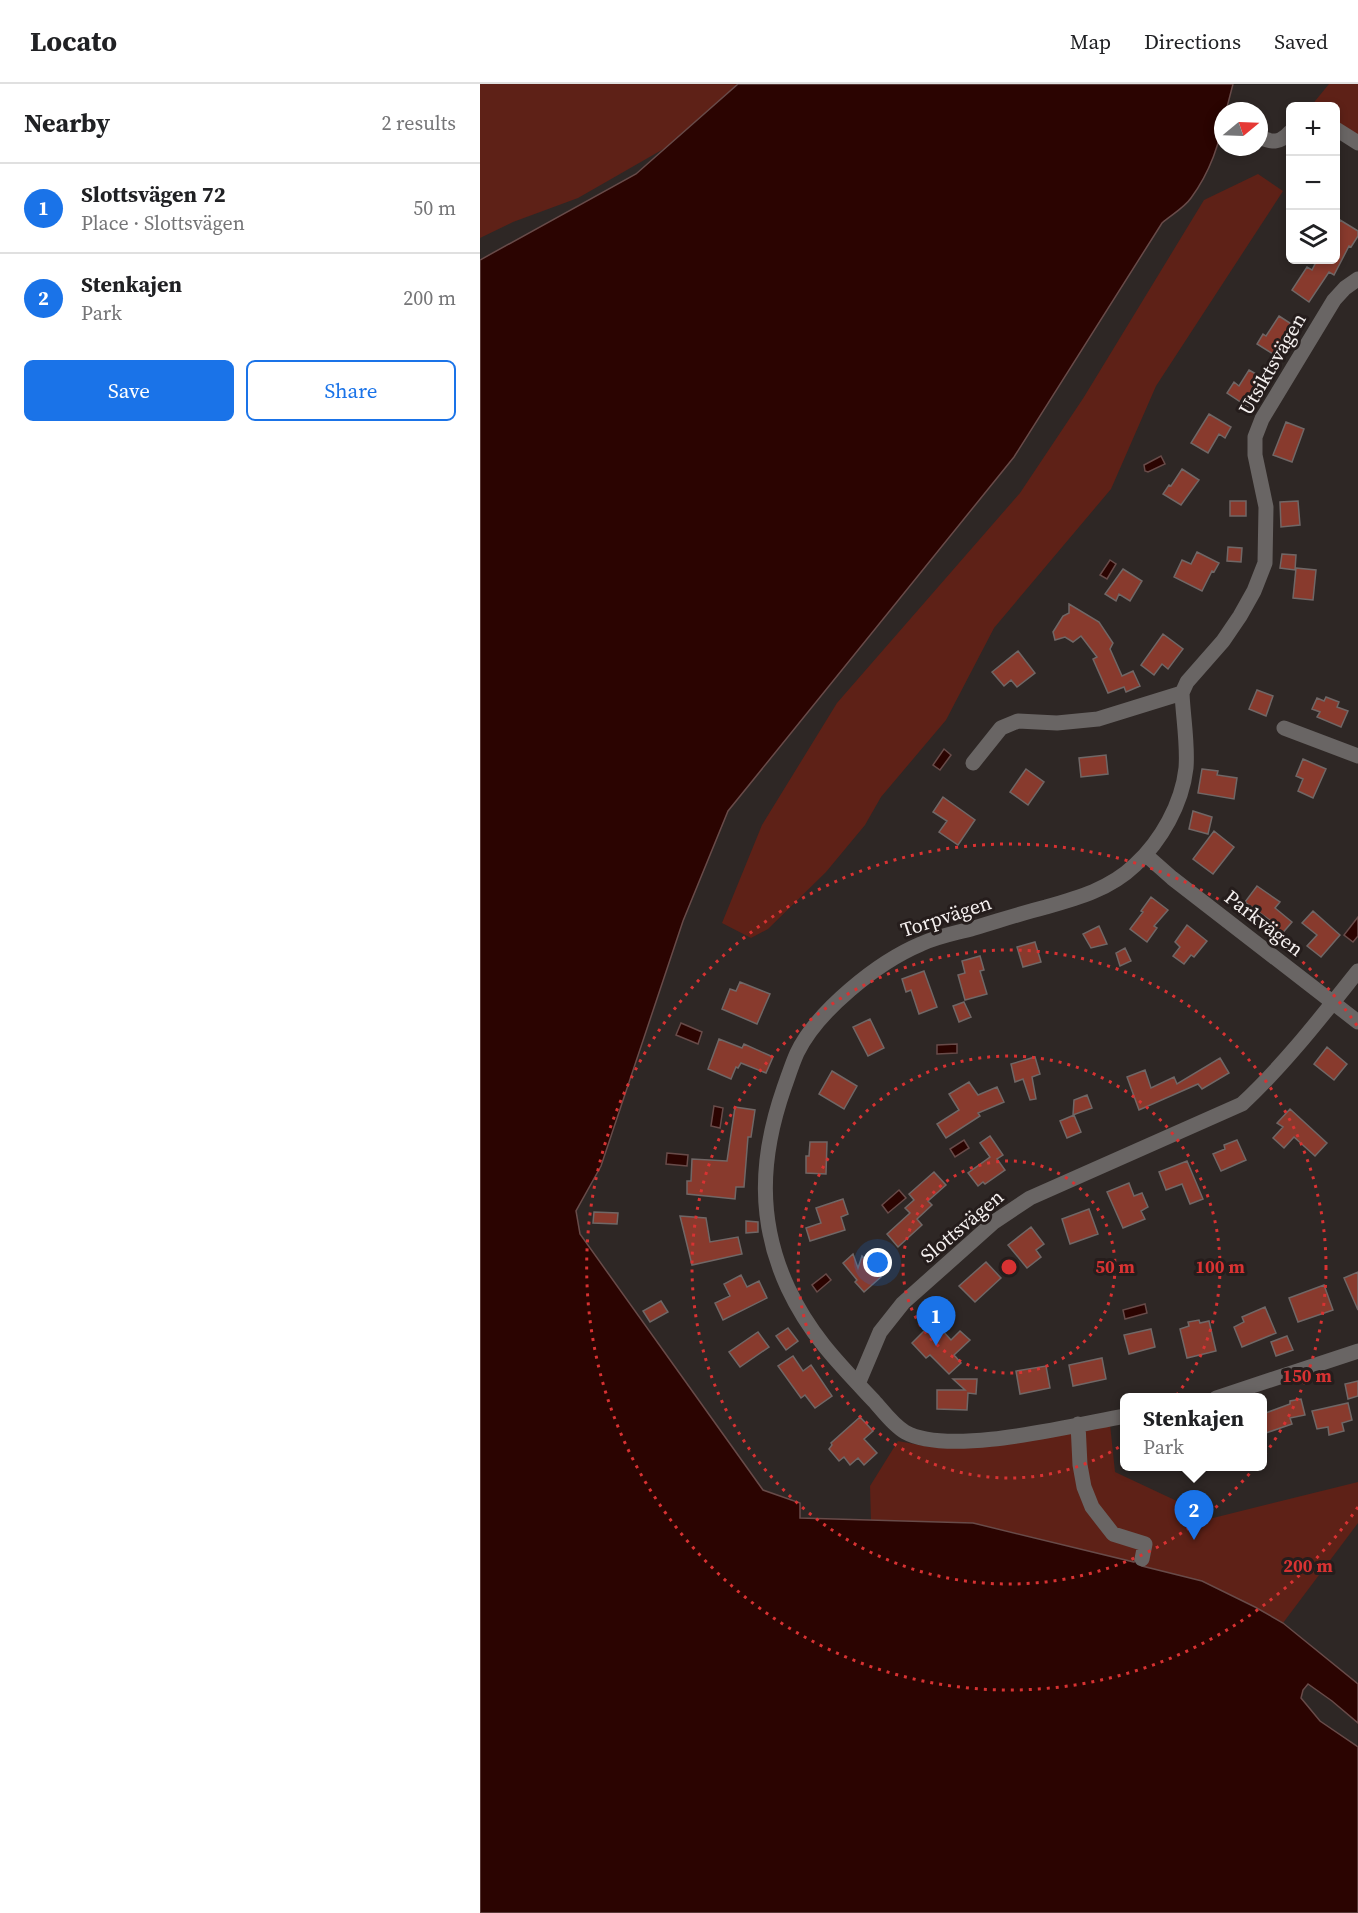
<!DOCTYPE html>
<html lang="en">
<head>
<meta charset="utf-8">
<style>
  :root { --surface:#fff; --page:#f6f6f6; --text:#202124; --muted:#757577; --line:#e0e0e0; --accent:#1a73e8 }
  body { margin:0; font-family:"Source Serif 4",serif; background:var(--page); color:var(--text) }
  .controls { position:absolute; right:18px; top:18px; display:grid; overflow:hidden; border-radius:9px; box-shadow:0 3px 9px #0003 }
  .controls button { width:54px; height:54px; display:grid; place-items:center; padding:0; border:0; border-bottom:2px solid var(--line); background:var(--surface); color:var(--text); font:30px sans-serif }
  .compass { position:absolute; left:734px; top:18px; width:54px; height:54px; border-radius:50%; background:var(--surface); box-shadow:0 3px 9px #0003; rotate:71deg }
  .you { position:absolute; left:398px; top:1179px; width:21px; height:21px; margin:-15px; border:4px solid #fff; border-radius:50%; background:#1a73e8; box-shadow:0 0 0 9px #1a73e833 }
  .badge { display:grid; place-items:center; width:39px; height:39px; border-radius:50%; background:var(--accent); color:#fff; font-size:20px; font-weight:700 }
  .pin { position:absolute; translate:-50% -50px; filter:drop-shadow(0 2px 3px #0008) }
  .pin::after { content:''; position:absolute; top:32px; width:21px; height:18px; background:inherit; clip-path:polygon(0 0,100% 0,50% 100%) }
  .popup { position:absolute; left:640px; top:1309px; width:147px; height:78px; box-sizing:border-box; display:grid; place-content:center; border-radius:9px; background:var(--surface); filter:drop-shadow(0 2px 4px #0005); font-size:20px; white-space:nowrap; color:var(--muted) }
  .popup b { font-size:22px; color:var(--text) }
  .popup::after { content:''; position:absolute; left:50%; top:100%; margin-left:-12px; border:12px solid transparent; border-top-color:var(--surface) }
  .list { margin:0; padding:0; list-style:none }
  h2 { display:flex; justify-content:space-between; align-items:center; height:78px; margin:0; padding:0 24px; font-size:26px }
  h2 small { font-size:20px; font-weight:400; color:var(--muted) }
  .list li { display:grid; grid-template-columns:39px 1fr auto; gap:18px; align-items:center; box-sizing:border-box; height:90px; padding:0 24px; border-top:2px solid var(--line) }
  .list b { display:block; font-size:22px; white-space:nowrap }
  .list p { margin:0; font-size:20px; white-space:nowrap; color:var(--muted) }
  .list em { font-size:20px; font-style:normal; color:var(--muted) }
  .actions { display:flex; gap:12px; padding:18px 24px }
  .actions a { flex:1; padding:14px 0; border:2px solid var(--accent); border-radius:9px; text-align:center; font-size:21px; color:var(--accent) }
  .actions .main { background:var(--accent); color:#fff }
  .icon { flex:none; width:33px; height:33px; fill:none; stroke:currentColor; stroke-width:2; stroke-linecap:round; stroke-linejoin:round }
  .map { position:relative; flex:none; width:878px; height:1829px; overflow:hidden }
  header { display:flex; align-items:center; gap:36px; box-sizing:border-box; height:84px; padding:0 30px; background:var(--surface); border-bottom:2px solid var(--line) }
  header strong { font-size:28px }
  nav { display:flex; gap:33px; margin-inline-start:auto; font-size:21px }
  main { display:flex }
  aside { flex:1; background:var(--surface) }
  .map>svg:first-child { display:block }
  .green { fill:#5e2117 }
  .water { fill:#2b0401; stroke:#684b49; stroke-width:1.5 }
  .building { fill:#883a2d; stroke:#706766; stroke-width:1.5 }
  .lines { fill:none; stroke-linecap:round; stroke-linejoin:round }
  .minor { stroke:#696564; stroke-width:15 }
  .ring { fill:none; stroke:#d83232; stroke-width:3; stroke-dasharray:3 6 }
  .labels { text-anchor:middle; stroke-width:6; stroke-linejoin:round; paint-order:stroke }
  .street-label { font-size:20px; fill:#f6f1f0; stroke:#251d1c }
  .centre { fill:#d83232; stroke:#251d1c; stroke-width:3 }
  .ring-label { font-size:18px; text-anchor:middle; font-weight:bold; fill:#d83232; stroke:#251d1c; stroke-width:6; stroke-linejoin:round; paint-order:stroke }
</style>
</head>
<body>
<header>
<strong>Locato</strong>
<nav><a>Map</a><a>Directions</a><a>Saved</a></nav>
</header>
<main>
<aside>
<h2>Nearby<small>2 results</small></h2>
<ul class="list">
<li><span class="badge">1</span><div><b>Slottsvägen 72</b><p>Place · Slottsvägen</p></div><em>50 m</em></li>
<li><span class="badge">2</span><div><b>Stenkajen</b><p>Park</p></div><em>200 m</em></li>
</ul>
<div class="actions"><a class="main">Save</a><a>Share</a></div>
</aside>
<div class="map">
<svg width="878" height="1829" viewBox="0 0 878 1829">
  <rect width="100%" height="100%" fill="#2e2725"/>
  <path class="green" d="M0,0H258L187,63L98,114L33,138L0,154Z
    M849,0H878V51L856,38V22H831Z
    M778,90L803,107L676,302L631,405L514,544L466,636L401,713L385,741L346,788L288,845L271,854L242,839L282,741L357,619L540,409L604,313L724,116Z
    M630,1340L635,1388L733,1434L878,1398V1439L803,1539L722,1497L662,1482L656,1473L654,1478L493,1439L391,1437L390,1402L418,1357L450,1363Z"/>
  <path class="water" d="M258,0H753L746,27H743C743,56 728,91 711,114C704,124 691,131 682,139L534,373L248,727L203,837L121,1082L96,1127L100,1150L283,1406L320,1419V1434L493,1439L654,1478L656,1473L662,1482L722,1497L775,1523L803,1539L878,1600V1639L852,1617L828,1600L823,1606L821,1614L840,1637L878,1663V1829H0V176L156,90Z
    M681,372L685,380L668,388L665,387L664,381Z
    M630,476L636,480L627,495L620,491Z
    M464,665L471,671L460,686L453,681Z
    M878,833V852L873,858L864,851Z
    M201,939L222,948L218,960L196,951Z
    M477,960V969L457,970V961Z
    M234,1022L243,1024L240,1044L231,1042Z
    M484,1056L489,1064L475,1073L470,1065Z
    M187,1069L208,1071L207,1082L186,1080Z
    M419,1106L426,1114L408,1129L402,1121Z
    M346,1190L351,1196L337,1208L332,1201Z
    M665,1220L667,1229L645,1235L643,1226Z"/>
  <path class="building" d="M860,136L878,147V152L871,163L869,162L854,191L849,188L829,218L812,206L827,183L832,186L835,180L827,176H855V144Z
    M799,232L816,243L796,272L777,260L783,250L786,252Z
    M769,286L783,294L774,308L777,310L768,323L747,309L754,298L759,302Z
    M729,330L751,343L745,354L739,350L728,369L711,359Z
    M806,338L824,345L812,378L793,371Z
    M702,385L719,396L701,421L683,410L689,401L691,402Z
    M750,417H766V432H750Z
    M818,417L820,441L801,443L800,418Z
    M748,463L762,464L761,478L747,477Z
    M717,468L739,479L734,488L732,487L722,507L694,493L702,476L711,480Z
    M802,470L816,471L815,486L800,484Z
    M816,484L836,486L833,516L813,514Z
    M643,485L662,497L650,517L639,510L636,517L625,510Z
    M589,520L619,538L633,559L630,565L642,592L653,587L660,602L646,608L644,603L628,609L613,575L617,573L601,552L593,558L585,553L575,556L573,548L583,532L589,529Z
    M683,550L703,565L688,585L682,580L674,591L661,581Z
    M538,567L555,589L537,603L531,596L524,602L512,588Z
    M777,606L793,612L786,632L769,625Z
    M846,613L859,618L857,623L868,627L861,643L837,633L840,628L832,625L837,614L844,617Z
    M626,671L628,690L601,693L599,674Z
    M823,675L846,685L833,714L818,707L823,695L816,692Z
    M546,685L564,698L548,721L530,708Z
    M722,685L738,687L737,691L757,694L754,715L718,709Z
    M463,713L495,736L478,761L459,748L467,737L453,728Z
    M713,727L732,733L728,750L709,745Z
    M734,747L754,763L733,790L713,775Z
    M777,802L800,818L795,824L812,838L800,852L787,842L791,837L765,818Z
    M671,813L688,826L674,842L677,844L667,858L650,845L663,828L661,827Z
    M833,827L860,851L841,873L827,862L837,851L822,839Z
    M707,841L727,857L714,873L711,871L704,880L693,872L700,863L695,858Z
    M619,842L627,860L611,864L603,850Z
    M555,858L561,878L543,883L537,863Z
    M645,864L651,877L640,882L636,869Z
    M500,872L504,886L500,887L507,910L485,916L478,891L485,889L482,877Z
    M444,887L457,923L439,930L431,906L426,908L422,895Z
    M260,898L290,910L277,940L242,925L250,905L256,907Z
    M484,918L491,933L479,938L473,922Z
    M390,935L404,964L388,972L373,943Z
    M239,955L262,964L264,960L293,973L286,989L261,979L258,984L256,983L251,995L228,985Z
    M847,963L867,980L854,996L834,980Z
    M555,973L560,990L552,993L556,1015L550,1016L543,995L535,998L531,980Z
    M740,974L749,989L722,1005L718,1000L659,1026L647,993L665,986L671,1004L694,993L697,1000Z
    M352,987L377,1002L364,1025L339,1010Z
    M489,998L498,1011L517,1003L524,1018L498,1029L500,1032L466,1054L457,1040L479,1026L469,1010Z
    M607,1011L612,1024L593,1031L594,1016Z
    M255,1023L275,1026L271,1053H268L264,1103H256L255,1115L207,1110V1097H211L212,1075L247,1077Z
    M810,1025L847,1059L835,1072L814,1053L804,1064L793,1054L803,1043L797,1039Z
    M594,1031L601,1048L587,1054L580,1037Z
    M510,1052L523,1071L517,1075L525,1086L505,1100L503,1098L498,1102L488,1089L510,1073L500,1059Z
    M757,1056L766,1076L741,1087L733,1070L745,1065L744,1061Z
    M330,1058H347L346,1090L326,1089V1072H329Z
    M707,1077L723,1115L710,1120L702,1100L686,1106L679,1088Z
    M454,1088L466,1101L448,1117L452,1121L437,1135L442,1141L418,1163L407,1150L430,1129L425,1124L434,1116L429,1110Z
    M649,1099L654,1112L662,1109L668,1123L661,1127L665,1135L643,1144L627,1108Z
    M363,1115L368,1130L361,1133L365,1146L330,1157L326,1144L341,1139L336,1124Z
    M609,1125L618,1150L590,1160L582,1135Z
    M114,1128L138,1129L137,1140L113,1139Z
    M200,1132L226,1134L230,1158L258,1153L262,1170L212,1181Z
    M266,1137L278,1138V1148L266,1149Z
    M551,1143L564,1160L556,1166L561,1173L547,1184L528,1161Z
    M373,1170L378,1184L382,1172L401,1193L384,1208L375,1198L377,1196L363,1179Z
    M506,1178L521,1194L495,1218L479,1202Z
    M878,1188V1226L864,1194Z
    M261,1191L267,1203L279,1197L287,1214L243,1236L235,1219L250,1212L244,1200Z
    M844,1201L853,1226L818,1238L809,1214Z
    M181,1217L188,1228L170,1238L163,1227Z
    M785,1223L796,1249L762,1263L754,1243L764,1238L762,1233Z
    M719,1236L720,1239L729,1237L736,1267L707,1274L700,1245L709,1242L708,1238Z
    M451,1240L459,1249L462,1246L471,1256L480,1247L490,1256L474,1271L481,1279L469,1290L450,1271L446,1274L432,1259Z
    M308,1244L318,1257L306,1266L296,1252Z
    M671,1245L675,1263L649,1270L644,1251Z
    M278,1248L289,1263L260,1283L249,1268Z
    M807,1252L813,1266L796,1272L791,1258Z
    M313,1272L323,1287L331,1281L352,1312L335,1324L325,1311L321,1314L298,1282Z
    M622,1274L626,1295L593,1302L589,1281Z
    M566,1282L570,1304L540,1310L536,1287Z
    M473,1295H497L496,1310L488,1309L487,1326L457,1325V1306H485Z
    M878,1297V1312L868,1315L865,1300Z
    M821,1315L825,1331L810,1334L812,1340L783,1350V1330L810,1320V1317Z
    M868,1319L872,1336L862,1339L864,1347L849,1351L848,1343L837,1345L832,1327Z
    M380,1333L393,1347L384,1355L397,1369L384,1381L378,1374L370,1381L364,1373L359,1377L349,1365L352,1361L351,1359Z"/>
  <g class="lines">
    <path class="minor" d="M856,45L878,59
      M779,53C793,59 800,59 810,48
      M804,644L878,672
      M493,679L521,644L538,637L577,639L618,635L702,609L707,598L743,557L760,532L774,507L785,479L786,423L775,371V353L782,335L854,216L865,204L878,195
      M666,771L692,794L878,938
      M378,1300L400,1248L423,1219L514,1138L550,1114L762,1020C805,980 842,932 878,887
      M736,1314L878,1267
      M645,1332C594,1341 469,1373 425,1348C413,1341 403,1327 394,1317C359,1280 330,1251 308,1204C277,1137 280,1073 304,1004C308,993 312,980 317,969C337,927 398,878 441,860C458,852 477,849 494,844C518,837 542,829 566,823C598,814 630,805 655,781C681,757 702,720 706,684C708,660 703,633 702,609
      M598,1340L600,1381L604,1403L612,1423L633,1450L665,1460L662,1475"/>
  </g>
  <g class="ring">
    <circle cx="529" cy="1183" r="106"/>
    <circle cx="529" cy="1183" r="211"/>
    <circle cx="529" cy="1183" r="317"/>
    <path d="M878 1423A423 423 0 1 1 878 943"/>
  </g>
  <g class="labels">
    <g class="street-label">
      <text transform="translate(792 280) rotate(-60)" y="7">Utsiktsvägen</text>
      <text transform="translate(466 832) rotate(-18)" y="7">Torpvägen</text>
      <text transform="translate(784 839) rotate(38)" y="7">Parkvägen</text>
      <text transform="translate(482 1142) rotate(-40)" y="7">Slottsvägen</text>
    </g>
  </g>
  <circle cx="529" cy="1183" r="9" class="centre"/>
  <g class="ring-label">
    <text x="635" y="1189">50 m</text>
    <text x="740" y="1189">100 m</text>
    <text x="827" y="1298">150 m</text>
    <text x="828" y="1488">200 m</text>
  </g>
</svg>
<div class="controls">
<button>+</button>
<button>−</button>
<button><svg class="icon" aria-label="layers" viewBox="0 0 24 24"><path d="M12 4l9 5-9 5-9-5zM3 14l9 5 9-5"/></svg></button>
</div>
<svg class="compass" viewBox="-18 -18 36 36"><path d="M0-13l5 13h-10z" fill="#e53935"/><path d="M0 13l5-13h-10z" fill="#757577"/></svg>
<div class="you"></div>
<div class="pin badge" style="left:456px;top:1262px">1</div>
<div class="pin badge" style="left:714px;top:1456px">2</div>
<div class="popup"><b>Stenkajen</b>Park</div>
</div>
</main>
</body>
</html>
